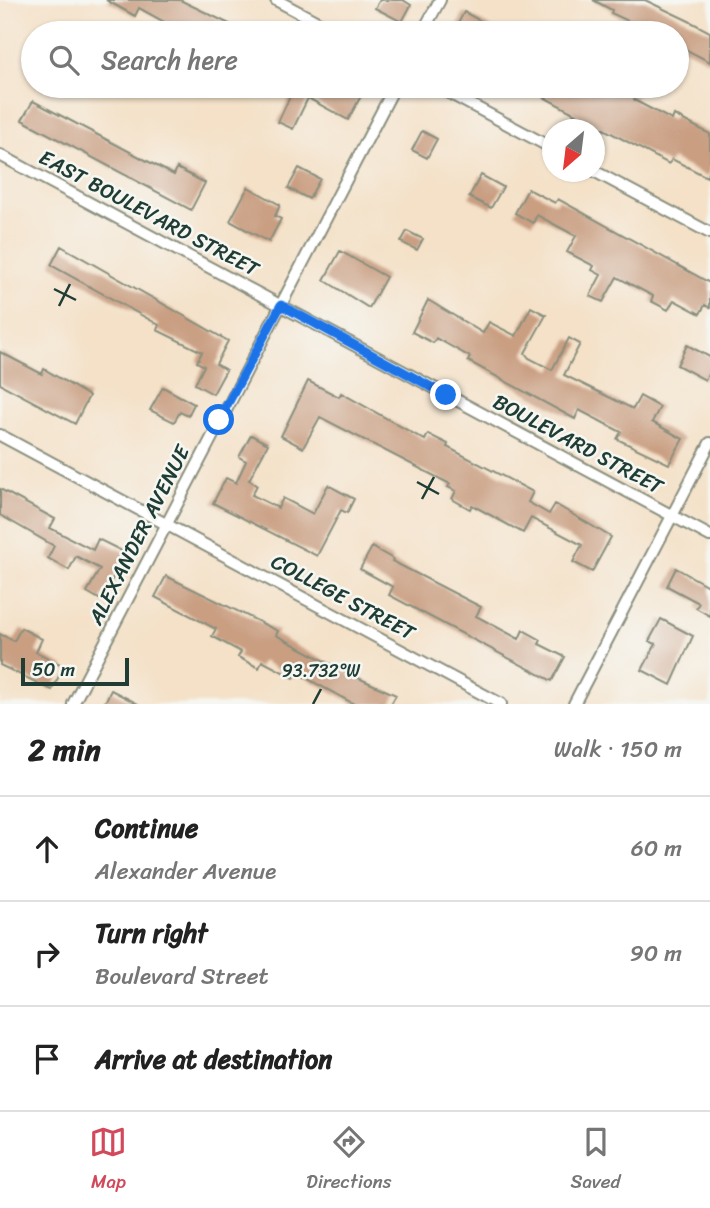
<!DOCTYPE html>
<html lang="en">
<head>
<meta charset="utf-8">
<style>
  :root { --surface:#fff; --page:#f2f2f2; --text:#222; --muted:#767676; --line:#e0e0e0; --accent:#d1495b }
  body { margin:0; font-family:Sriracha,sans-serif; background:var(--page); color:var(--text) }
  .compass { position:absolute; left:542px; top:119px; width:63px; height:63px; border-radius:50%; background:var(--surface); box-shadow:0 2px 5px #0004; rotate:208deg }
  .scale { position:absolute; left:21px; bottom:18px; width:108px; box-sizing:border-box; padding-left:7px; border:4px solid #1f3d34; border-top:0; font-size:19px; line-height:24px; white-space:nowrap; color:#1f3d34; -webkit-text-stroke:5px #f6f6f2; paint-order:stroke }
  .stop { position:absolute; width:21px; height:21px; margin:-16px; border:5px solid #1a73e8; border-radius:50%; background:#fff }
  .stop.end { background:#1a73e8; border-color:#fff; box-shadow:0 2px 7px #0008 }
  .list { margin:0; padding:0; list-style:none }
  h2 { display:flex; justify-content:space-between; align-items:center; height:91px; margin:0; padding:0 28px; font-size:30px }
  h2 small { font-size:23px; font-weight:400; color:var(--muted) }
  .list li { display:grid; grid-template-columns:46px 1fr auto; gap:21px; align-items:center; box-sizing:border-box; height:105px; padding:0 28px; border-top:2px solid var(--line) }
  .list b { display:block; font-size:26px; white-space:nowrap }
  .list p { margin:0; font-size:23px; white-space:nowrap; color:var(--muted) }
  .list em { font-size:23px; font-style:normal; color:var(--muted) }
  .icon { flex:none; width:38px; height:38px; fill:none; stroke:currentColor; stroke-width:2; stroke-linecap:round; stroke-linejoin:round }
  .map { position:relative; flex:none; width:710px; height:704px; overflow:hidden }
  .search { position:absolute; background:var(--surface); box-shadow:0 2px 5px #0004; left:21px; right:21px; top:21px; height:77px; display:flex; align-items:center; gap:18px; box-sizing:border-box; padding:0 24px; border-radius:38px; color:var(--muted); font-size:26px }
  .sheet { height:406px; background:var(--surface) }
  nav { display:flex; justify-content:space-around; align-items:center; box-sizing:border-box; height:98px; border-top:2px solid var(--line); background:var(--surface); font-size:19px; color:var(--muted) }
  nav a { display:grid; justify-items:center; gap:4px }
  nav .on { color:var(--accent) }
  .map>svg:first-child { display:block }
  .building { fill:#c99e81 }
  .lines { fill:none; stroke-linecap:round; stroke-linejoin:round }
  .street-casing { stroke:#8a8f7e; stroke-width:14 }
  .street { stroke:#fff; stroke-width:10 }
  .route { stroke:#1a73e8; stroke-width:9 }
  .ticks { fill:none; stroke:#1f3d34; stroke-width:2.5 }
  .labels { text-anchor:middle; stroke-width:5; stroke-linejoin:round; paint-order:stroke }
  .street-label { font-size:21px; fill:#1f3d34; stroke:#f6f6f2 }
  .ticks-label { font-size:18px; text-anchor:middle; fill:#1f3d34; stroke:#f6f6f2; stroke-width:5; stroke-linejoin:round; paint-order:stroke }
</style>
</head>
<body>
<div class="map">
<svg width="710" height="704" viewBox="0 0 710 704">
  <rect width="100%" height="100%" fill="#f6f6f2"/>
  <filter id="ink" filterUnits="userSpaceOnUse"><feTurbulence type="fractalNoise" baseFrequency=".0143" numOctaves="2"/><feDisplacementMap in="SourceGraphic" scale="14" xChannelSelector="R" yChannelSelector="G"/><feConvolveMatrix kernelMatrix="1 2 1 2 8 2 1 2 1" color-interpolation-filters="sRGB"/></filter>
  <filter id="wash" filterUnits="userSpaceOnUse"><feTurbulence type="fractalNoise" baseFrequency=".00686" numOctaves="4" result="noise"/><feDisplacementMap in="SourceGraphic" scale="28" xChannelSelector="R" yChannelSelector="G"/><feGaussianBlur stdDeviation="1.57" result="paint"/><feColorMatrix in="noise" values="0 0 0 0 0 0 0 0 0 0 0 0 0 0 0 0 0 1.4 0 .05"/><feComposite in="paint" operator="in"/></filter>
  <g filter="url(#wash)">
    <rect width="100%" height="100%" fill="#f4e1c8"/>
    <g id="blocks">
      <path class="building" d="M106,0H180L248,33H177L179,30L139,8L135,16Z
        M380,0H403L411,5L402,22L375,8Z
        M593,0H645L689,21L710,32V62L677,45V33H654L611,13L612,10Z
        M464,12L503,33H453Z
        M284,86H341L361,96L348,120L308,98L293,129L278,122L293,90Z
        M523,86H628L639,92L634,100L672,120L674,115L710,134V170L707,177L672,159L669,164Z
        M33,101L174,175L177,168L205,183L191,210L22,120Z
        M422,131L437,139L427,158L412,150Z
        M299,168L320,179L309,199L288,188Z
        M481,175L503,187L491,208L469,197Z
        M248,187L280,205L275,216L281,219L269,242L230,221Z
        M528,189L555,203L558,199L710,283V308L705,305L700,314L674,300L668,310L651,301L653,296L617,277L603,302L590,296L601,275L592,270L594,266L567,252L576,236L537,215L533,223L515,213Z
        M407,231L423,239L417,250L401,242Z
        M61,246L228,341L216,364L226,370L213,394L195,384L204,366L197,362L202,352L157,330L159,325L51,265Z
        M340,251L386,277L369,308L324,280Z
        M428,300L483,333L489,322L516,336L531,307L546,315L525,353L529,358L552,370L569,338L580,344L564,375L633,409L640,396L660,407L652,422L683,439L669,464L617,439L621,432L579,410L575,419L468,361L470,357L436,338L433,343L412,332Z
        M687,345L710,357V371L705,380L677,365Z
        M0,352L42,374L44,369L89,396L75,424L0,384Z
        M308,381L339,397L341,393L425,440L428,434L448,444L447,447L533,492L528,502L549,514L555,504L611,537L592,572L573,562L582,545L531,518L523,533L472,505L470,509L452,499L456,491L448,487L450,484L320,417L303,448L281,436Z
        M163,387L194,404L188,416L180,412L174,422L150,410Z
        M251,435L268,444L249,480L257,485L252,495L278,508L283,498L313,514L328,485L354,499L347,513L341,510L317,556L213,503L226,478L236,483L246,461L239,457Z
        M0,489L55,519L50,528L93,550L98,539L126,553L101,600L87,592L100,569L76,556L69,570L48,558L54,546L0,515Z
        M372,547L393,559L392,561L481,607L476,616L519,639L523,630L541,640L539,644L565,657L552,681L389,595L393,587L360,569Z
        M676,568L708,586L710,582V616L696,608L699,603L667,586Z
        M166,576L278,631L276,635L345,672L396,695L391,704H354L297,673L294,678L262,661L259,668L238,657L241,652L212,636L216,629L155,597Z
        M661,619L693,636L671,685L642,670L656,644L649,641Z
        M21,628L42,639L36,652L64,666L52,690L0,665V634L14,641Z
        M111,690L138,704H104Z"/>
    </g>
  </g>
  <g filter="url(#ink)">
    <use href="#blocks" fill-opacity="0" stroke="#8a8f7e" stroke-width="2"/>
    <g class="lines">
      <defs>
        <path id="street" d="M276,0L338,33
          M422,33L440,0
          M436,86L552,148
          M0,155L710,536
          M594,171L710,233
          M0,435L501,704
          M73,704L395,86
          M574,704L710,443"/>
      </defs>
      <use href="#street" class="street-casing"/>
      <use href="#street" class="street"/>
    </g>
  </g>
  <g class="lines" filter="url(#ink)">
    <path class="route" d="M219,420L281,305L446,395"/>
  </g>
  <path class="ticks" d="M54,289L76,300M59,306L70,284M417,482L439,494M422,499L434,477M313,704L321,689"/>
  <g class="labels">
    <g class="street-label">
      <text transform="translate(149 213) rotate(28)" y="7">EAST BOULEVARD STREET</text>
      <text transform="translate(578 444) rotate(28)" y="7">BOULEVARD STREET</text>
      <text transform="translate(139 535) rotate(-63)" y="7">ALEXANDER AVENUE</text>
      <text transform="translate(343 597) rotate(28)" y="7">COLLEGE STREET</text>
    </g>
  </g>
  <g class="ticks-label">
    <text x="321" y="677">93.732°W</text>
  </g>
</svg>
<svg class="compass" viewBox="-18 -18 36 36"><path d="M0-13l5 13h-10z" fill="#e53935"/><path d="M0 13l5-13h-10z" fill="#767676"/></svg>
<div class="scale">50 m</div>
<div class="stop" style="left:219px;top:420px"></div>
<div class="stop end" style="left:446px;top:395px"></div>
<div class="search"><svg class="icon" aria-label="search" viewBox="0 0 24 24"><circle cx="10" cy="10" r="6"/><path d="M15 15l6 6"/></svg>Search here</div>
</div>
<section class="sheet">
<h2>2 min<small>Walk · 150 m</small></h2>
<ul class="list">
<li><svg class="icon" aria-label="ahead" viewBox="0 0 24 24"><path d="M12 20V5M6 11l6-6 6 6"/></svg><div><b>Continue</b><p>Alexander Avenue</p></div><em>60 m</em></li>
<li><svg class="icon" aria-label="right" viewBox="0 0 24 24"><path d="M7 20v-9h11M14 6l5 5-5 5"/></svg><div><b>Turn right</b><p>Boulevard Street</p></div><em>90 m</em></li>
<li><svg class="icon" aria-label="arrive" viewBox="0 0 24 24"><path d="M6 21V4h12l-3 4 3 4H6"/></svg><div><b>Arrive at destination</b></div></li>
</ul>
</section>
<nav>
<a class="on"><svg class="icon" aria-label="map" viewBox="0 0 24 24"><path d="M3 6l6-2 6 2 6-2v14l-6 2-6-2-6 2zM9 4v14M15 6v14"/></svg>Map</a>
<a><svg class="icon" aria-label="directions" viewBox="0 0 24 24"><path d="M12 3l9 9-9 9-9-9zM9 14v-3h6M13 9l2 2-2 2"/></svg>Directions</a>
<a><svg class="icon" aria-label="saved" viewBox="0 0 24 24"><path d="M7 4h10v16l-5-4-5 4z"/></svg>Saved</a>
</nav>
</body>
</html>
